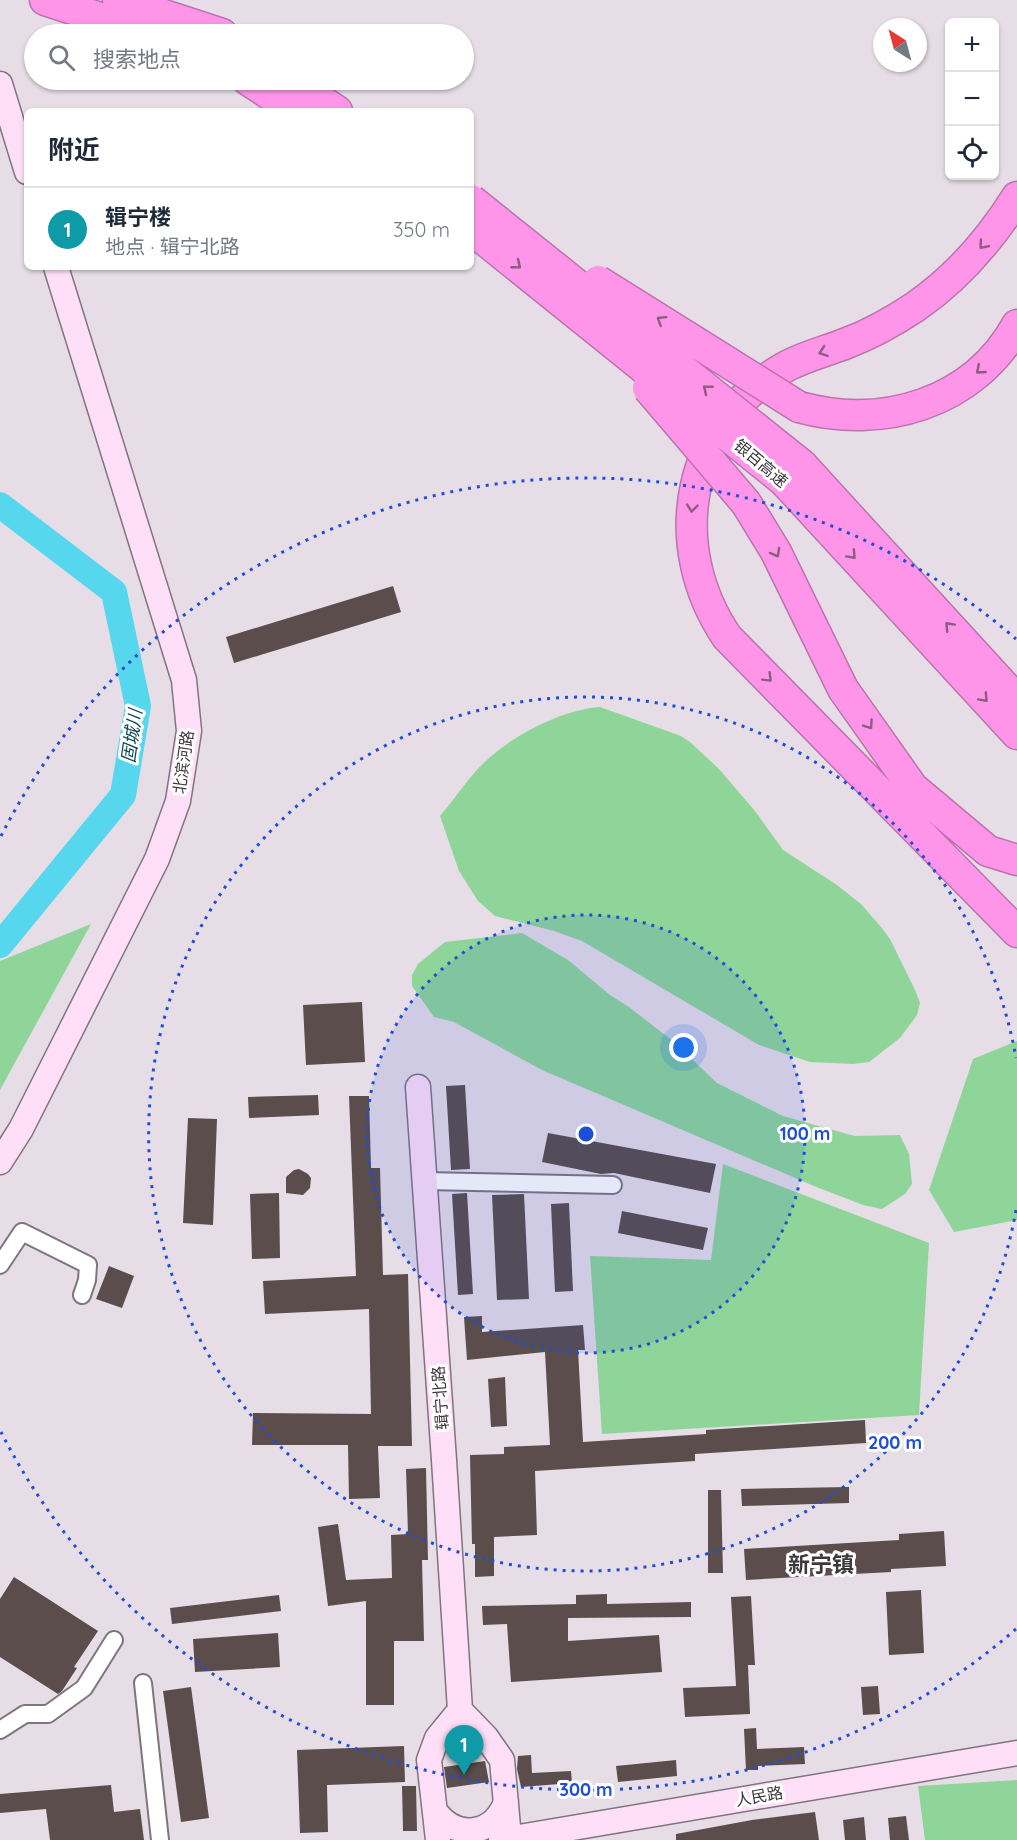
<!DOCTYPE html>
<html lang="zh">
<head>
<meta charset="utf-8">
<style>
  :root { --surface:#fff; --page:#f6f6f7; --text:#1f2937; --muted:#747a83; --line:#e0e1e3; --accent:#9a7620 }
  body { margin:0; font-family:Quicksand,"Noto Sans SC",sans-serif; background:var(--page); color:var(--text) }
  .controls { position:absolute; right:18px; top:18px; display:grid; overflow:hidden; border-radius:9px; box-shadow:0 2px 4px #0004 }
  .controls button { width:54px; height:54px; display:grid; place-items:center; padding:0; border:0; border-bottom:2px solid var(--line); background:var(--surface); color:var(--text); font:30px sans-serif }
  .compass { position:absolute; left:873px; top:18px; width:54px; height:54px; border-radius:50%; background:var(--surface); box-shadow:0 2px 4px #0004; rotate:324deg }
  .you { position:absolute; left:684px; top:1048px; width:21px; height:21px; margin:-15px; border:4px solid #fff; border-radius:50%; background:#1a73e8; box-shadow:0 0 0 9px #1a73e833 }
  .badge { display:grid; place-items:center; width:39px; height:39px; border-radius:50%; background:var(--accent); color:#fff; font-size:20px; font-weight:700 }
  .pin { position:absolute; translate:-50% -50px; filter:drop-shadow(0 2px 3px #0008) }
  .pin::after { content:''; position:absolute; top:32px; width:21px; height:18px; background:inherit; clip-path:polygon(0 0,100% 0,50% 100%) }
  .list { margin:0; padding:0; list-style:none }
  h2 { display:flex; justify-content:space-between; align-items:center; height:78px; margin:0; padding:0 24px; font-size:26px }
  h2 small { font-size:20px; font-weight:400; color:var(--muted) }
  .list li { display:grid; grid-template-columns:39px 1fr auto; gap:18px; align-items:center; box-sizing:border-box; height:84px; padding:0 24px; border-top:2px solid var(--line) }
  .list b { display:block; font-size:22px; white-space:nowrap }
  .list p { margin:0; font-size:20px; white-space:nowrap; color:var(--muted) }
  .list em { font-size:20px; font-style:normal; color:var(--muted) }
  .icon { flex:none; width:33px; height:33px; fill:none; stroke:currentColor; stroke-width:2; stroke-linecap:round; stroke-linejoin:round }
  .map { position:relative; flex:none; width:1017px; height:1840px; overflow:hidden }
  .search { position:absolute; background:var(--surface); box-shadow:0 2px 4px #0004; left:24px; top:24px; width:450px; height:66px; display:flex; align-items:center; gap:15px; box-sizing:border-box; padding:0 21px; border-radius:33px; color:var(--muted); font-size:22px }
  .panel { position:absolute; background:var(--surface); box-shadow:0 2px 4px #0004; left:24px; top:108px; width:450px; height:162px; border-radius:9px }
  .map>svg:first-child { display:block }
  .green { fill:#8fd599 }
  .lines { fill:none; stroke-linecap:round; stroke-linejoin:round }
  .river { stroke:#56d7ed; stroke-width:26 }
  .building { fill:#5a4d4b }
  .street-casing { stroke:#7f757e; stroke-width:20 }
  .secondary-casing { stroke:#7f757e; stroke-width:27 }
  .highway-casing { stroke:#ba74ac; stroke-width:33 }
  .street { stroke:#fff; stroke-width:16 }
  .secondary { stroke:#ffdff8; stroke-width:24 }
  .highway { stroke:#fe95e8; stroke-width:30 }
  .highway-bridge-casing { stroke:#ba74ac; stroke-width:33; stroke-linecap:butt }
  .highway-bridge { stroke:#fe95e8; stroke-width:30 }
  .oneway { stroke:#8a5d81 }
  .ring { fill:none; stroke:#1d4ed8; stroke-width:3; stroke-dasharray:3 6 }
  .labels { text-anchor:middle; stroke-width:6; stroke-linejoin:round; paint-order:stroke }
  .street-label { font-size:16px; fill:#3c383c; stroke:#fff }
  .water-label { font-size:18px; font-style:italic; fill:#0d4751; stroke:#fff }
  .district-label { font-size:22px; font-weight:bold; fill:#3c383c; stroke:#fff }
  .centre { fill:#1d4ed8; stroke:#fff; stroke-width:3 }
  .ring-label { font-size:18px; text-anchor:middle; font-weight:bold; fill:#1d4ed8; stroke:#fff; stroke-width:6; stroke-linejoin:round; paint-order:stroke }
</style>
</head>
<body>
<div class="map">
<svg width="1017" height="1840" viewBox="0 0 1017 1840">
  <rect width="100%" height="100%" fill="#e7dde7"/>
  <path class="green" d="M600,707L681,736L690,742L719,769L755,811L783,850L837,885L861,904L881,927L890,939L915,990L920,1003L917,1015L900,1038L869,1062L853,1064L810,1062L759,1045L582,941L554,931L495,916L478,901L459,871L440,816C452,802 463,786 475,772C503,740 558,710 600,707Z
    M91,924L0,1090V961Z
    M522,933L568,960L610,995L629,1007L674,1042L717,1083L783,1116L826,1128L855,1136L900,1135L909,1154L912,1184L905,1194L882,1209L863,1205L814,1186L542,1070L454,1022L434,1017L412,986V975L418,964L445,942Z
    M1017,1041V1220L954,1232L929,1190L973,1059Z
    M723,1164L929,1243L919,1415L602,1434L590,1256L711,1260Z
    M1017,1780V1840H925L918,1786Z"/>
  <g class="lines">
    <path class="river" d="M0,505L114,592L138,706L123,795L0,945"/>
  </g>
  <path class="building" d="M393,586L401,612L234,663L226,637Z
    M362,1002L365,1062L306,1065L303,1005Z
    M465,1085L470,1169L451,1170L446,1086Z
    M318,1095L319,1115L249,1118L248,1097Z
    M349,1096H369L371,1168H380L383,1275L408,1274L412,1446H378L380,1498L349,1499L348,1445H252L253,1413L371,1414L369,1309L265,1314L263,1281L356,1276Z
    M188,1118L217,1119L213,1225L183,1223Z
    M548,1133L716,1164L710,1193L614,1173L601,1174L542,1162Z
    M299,1169L308,1174L311,1178L310,1188L303,1195L286,1193V1177L294,1170Z
    M279,1193L280,1258L252,1259L250,1194Z
    M467,1193L473,1294L458,1295L452,1194Z
    M524,1194L529,1299L497,1300L492,1195Z
    M569,1203L573,1291L555,1292L551,1204Z
    M622,1211L708,1228L703,1250L618,1233Z
    M109,1266L134,1276L122,1308L96,1299Z
    M482,1316V1332L583,1325L585,1350H578L583,1442L706,1434V1430L865,1420L866,1443L695,1454V1461L535,1471L537,1535L494,1537V1576L475,1577V1544H472L470,1455L504,1454V1447L550,1445L545,1352L467,1360L464,1317Z
    M505,1377L507,1426L491,1427L488,1379Z
    M426,1468L428,1560H422L424,1641H394V1705H366V1601L328,1606L318,1527L338,1524L346,1580L392,1578L391,1535L408,1534L406,1469Z
    M849,1487V1503L742,1506L741,1489Z
    M708,1490H721L723,1573H708Z
    M944,1531L946,1566L891,1569V1572L746,1580L744,1549L899,1540V1534Z
    M14,1577L98,1631L74,1667L77,1668L62,1691L58,1694L0,1657V1599Z
    M921,1590L924,1653L889,1655L886,1592Z
    M607,1594V1604L691,1602V1617L568,1618V1641L659,1635L662,1672L511,1682L507,1624L483,1625L482,1606L576,1604V1595Z
    M279,1595L281,1611L172,1624L170,1608Z
    M751,1596L755,1665H748L750,1714L685,1717L683,1688L736,1686L731,1597Z
    M278,1633L280,1667L195,1672L193,1639Z
    M878,1686L880,1714L863,1715L861,1687Z
    M191,1687L209,1818L181,1822L163,1691Z
    M756,1728L757,1749L804,1747L805,1764L758,1766V1770H746L744,1729Z
    M404,1746L405,1782L327,1785L328,1832L300,1833L297,1750Z
    M531,1755L532,1773L571,1771L572,1783L521,1787L517,1769L518,1756Z
    M676,1760L677,1776L618,1782L616,1766Z
    M485,1761L489,1782L447,1788L444,1767Z
    M111,1785L114,1812L140,1809L144,1840H50L46,1809L0,1813V1794Z
    M402,1786H416L417,1831H403Z
    M815,1812L819,1840H676V1834L752,1820Z
    M906,1816L909,1840H890L888,1818Z
    M864,1817L866,1840H845L843,1820Z"/>
  <g class="lines">
    <defs>
      <path id="street" d="M424,1181L613,1185
        M0,1265L22,1232L88,1265L87,1280L82,1295
        M143,1683L160,1840
        M0,1730L25,1714H48L84,1688L114,1640"/>
      <path id="secondary" d="M0,84L27,172
        M418,1087L444,1460L460,1710
        M0,1162L21,1129L157,859L178,801L189,731L184,680L56,267
        M435,1811C456,1840 493,1836 506,1802
        M438,1840L429,1760L437,1738L460,1710L486,1737L502,1760L509,1838
        M501,1840L1017,1753"/>
      <path id="highway" d="M45,0L149,34
        M118,0L222,34
        M248,80L295,111
        M290,80L337,111
        M1017,197C990,240 957,278 915,307C894,321 871,334 847,343C827,351 806,356 787,366C686,422 664,544 727,637L1017,932
        M799,407C882,430 973,404 1017,325
        M802,465L1017,700
        M784,481L1017,734
        M746,503L776,552L843,689L913,788L988,851L1017,860"/>
    </defs>
    <use href="#street" class="street-casing"/>
    <use href="#secondary" class="secondary-casing"/>
    <use href="#highway" class="highway-casing"/>
    <use href="#street" class="street"/>
    <use href="#secondary" class="secondary"/>
    <use href="#highway" class="highway"/>
    <defs>
      <path id="highway-bridge" d="M471,200L802,465
        M471,229L784,481
        M598,281L799,407
        M648,388L746,503"/>
    </defs>
    <use href="#highway-bridge" class="highway-bridge-casing"/>
    <use href="#highway-bridge" class="highway-bridge"/>
  </g>
  <defs><path id="oneway-chevron" d="M-2-3.5L2.5 0L-2 3.5" fill="none" stroke-width="1.6" stroke-linecap="round" stroke-linejoin="round" transform="scale(1.5)"/></defs>
  <g class="oneway">
    <use href="#oneway-chevron" transform="translate(983 245) rotate(130)"/>
    <use href="#oneway-chevron" transform="translate(517 265) rotate(39)"/>
    <use href="#oneway-chevron" transform="translate(661 320) rotate(-148)"/>
    <use href="#oneway-chevron" transform="translate(823 352) rotate(161)"/>
    <use href="#oneway-chevron" transform="translate(980 370) rotate(139)"/>
    <use href="#oneway-chevron" transform="translate(707 389) rotate(-141)"/>
    <use href="#oneway-chevron" transform="translate(692 508) rotate(96)"/>
    <use href="#oneway-chevron" transform="translate(776 553) rotate(61)"/>
    <use href="#oneway-chevron" transform="translate(852 555) rotate(47)"/>
    <use href="#oneway-chevron" transform="translate(949 626) rotate(-133)"/>
    <use href="#oneway-chevron" transform="translate(768 678) rotate(45)"/>
    <use href="#oneway-chevron" transform="translate(984 698) rotate(47)"/>
    <use href="#oneway-chevron" transform="translate(869 725) rotate(55)"/>
  </g>
  <circle cx="586" cy="1134" r="219" fill="#1d4ed8" fill-opacity=".12"/>
  <g class="ring">
    <circle cx="586" cy="1134" r="219"/>
    <path d="M1016 1210A437 437 0 1 1 1016 1058"/>
    <path d="M1016 1629A656 656 0 0 1 1 1432M1 836A656 656 0 0 1 1016 639"/>
  </g>
  <g class="labels">
    <g class="street-label">
      <text transform="translate(761 463) rotate(40)" y="6">银百高速</text>
      <text transform="translate(183 762) rotate(-82)" y="6">北滨河路</text>
      <text transform="translate(440 1398) rotate(-94)" y="6">辑宁北路</text>
      <text transform="translate(759 1796) rotate(-10)" y="6">人民路</text>
    </g>
    <g class="water-label">
      <text transform="translate(132 736) rotate(-82)" y="6">固城川</text>
    </g>
    <g class="district-label">
      <text x="821" y="1572">新宁镇</text>
    </g>
  </g>
  <circle cx="586" cy="1134" r="9" class="centre"/>
  <g class="ring-label">
    <text x="805" y="1140">100 m</text>
    <text x="895" y="1449">200 m</text>
    <text x="586" y="1796">300 m</text>
  </g>
</svg>
<div class="controls">
<button>+</button>
<button>−</button>
<button><svg class="icon" aria-label="locate" viewBox="0 0 24 24"><circle cx="12" cy="12" r="6"/><path d="M12 2v4M12 18v4M2 12h4M18 12h4"/></svg></button>
</div>
<svg class="compass" viewBox="-18 -18 36 36"><path d="M0-13l5 13h-10z" fill="#e53935"/><path d="M0 13l5-13h-10z" fill="#747a83"/></svg>
<div class="you"></div>
<div class="pin badge" style="left:464px;top:1775px;background:#0f9aa8">1</div>
<div class="search"><svg class="icon" aria-label="search" viewBox="0 0 24 24"><circle cx="10" cy="10" r="6"/><path d="M15 15l6 6"/></svg>搜索地点</div>
<section class="panel">
<h2>附近<small></small></h2>
<ul class="list">
<li><span class="badge" style="background:#0f9aa8">1</span><div><b>辑宁楼</b><p>地点 · 辑宁北路</p></div><em>350 m</em></li>
</ul>
</section>
</div>
</body>
</html>
